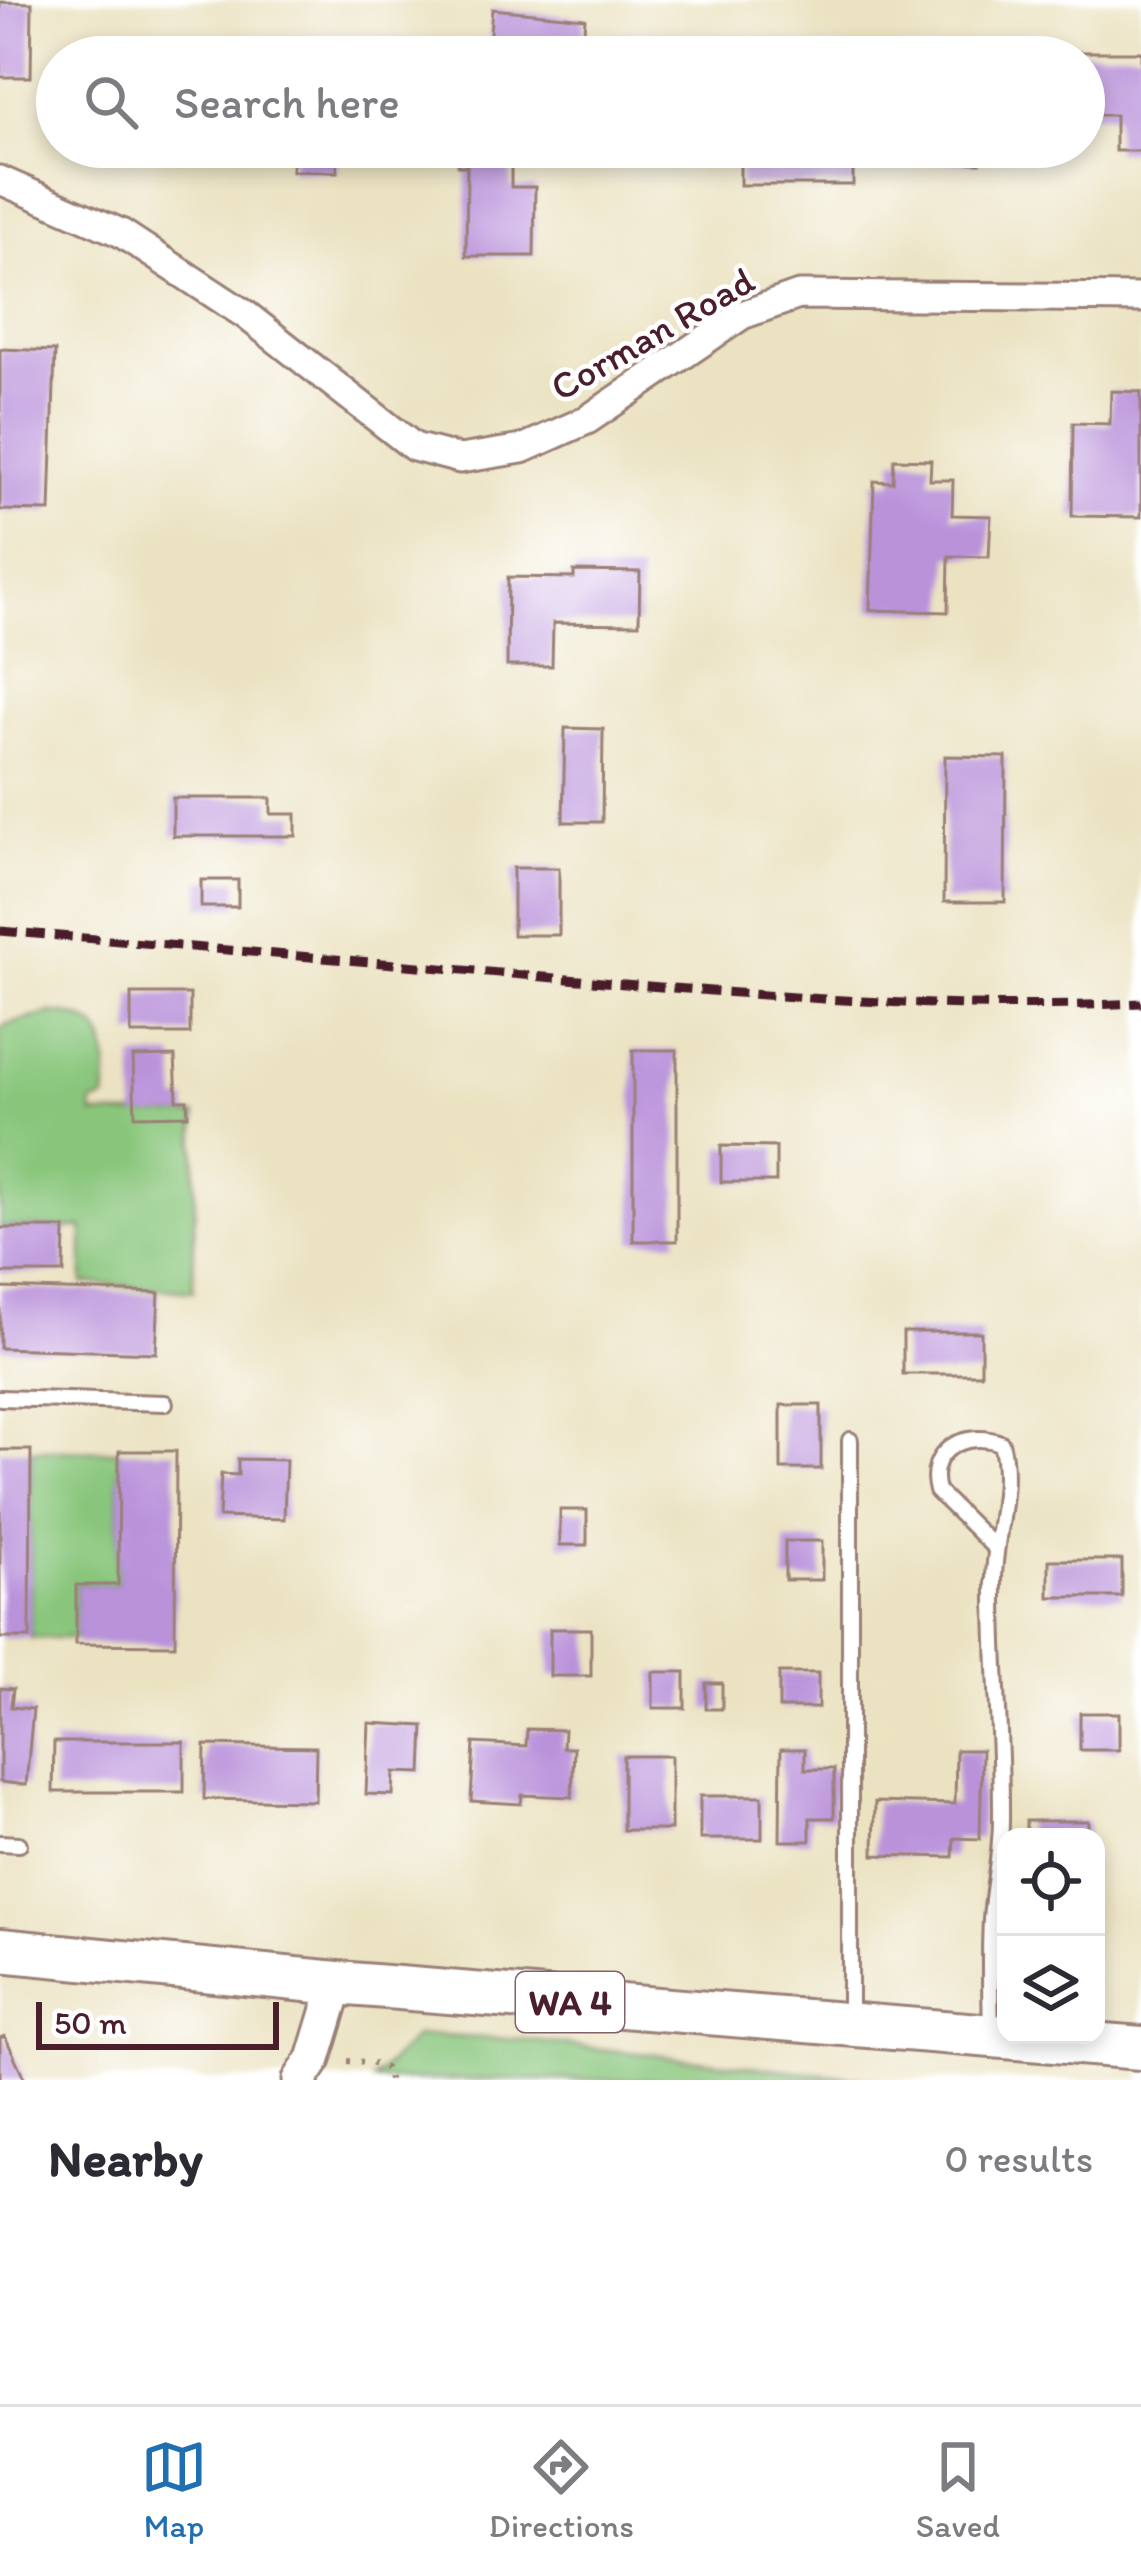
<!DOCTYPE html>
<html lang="en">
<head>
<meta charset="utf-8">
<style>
  :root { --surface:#fff; --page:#f7f7f7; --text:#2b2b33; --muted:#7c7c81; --line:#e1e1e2; --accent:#1f6fb2 }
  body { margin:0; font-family:Itim,sans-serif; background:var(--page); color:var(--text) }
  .controls { position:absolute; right:36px; bottom:36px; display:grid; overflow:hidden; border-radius:24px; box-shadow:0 6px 18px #0003 }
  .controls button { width:108px; height:108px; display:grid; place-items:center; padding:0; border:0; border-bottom:3px solid var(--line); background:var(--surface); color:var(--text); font:60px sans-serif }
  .scale { position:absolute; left:36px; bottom:30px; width:243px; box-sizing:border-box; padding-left:12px; border:6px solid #4a1f2b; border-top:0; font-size:33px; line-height:42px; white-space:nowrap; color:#4a1f2b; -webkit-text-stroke:9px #fff; paint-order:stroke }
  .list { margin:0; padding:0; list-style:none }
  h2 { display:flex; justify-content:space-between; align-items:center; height:156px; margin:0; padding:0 48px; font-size:51px }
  h2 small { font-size:39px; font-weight:400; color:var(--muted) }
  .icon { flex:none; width:66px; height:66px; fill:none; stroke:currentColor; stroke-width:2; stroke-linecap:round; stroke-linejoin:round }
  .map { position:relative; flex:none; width:1141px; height:2080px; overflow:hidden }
  .search { position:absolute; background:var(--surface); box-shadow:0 6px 18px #0003; left:36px; right:36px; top:36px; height:132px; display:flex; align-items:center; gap:30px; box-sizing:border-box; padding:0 42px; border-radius:66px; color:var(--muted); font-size:45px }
  .sheet { height:324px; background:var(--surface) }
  nav { display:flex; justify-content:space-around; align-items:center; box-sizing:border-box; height:168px; border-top:3px solid var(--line); background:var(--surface); font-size:33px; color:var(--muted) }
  nav a { display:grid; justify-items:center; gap:6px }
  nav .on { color:var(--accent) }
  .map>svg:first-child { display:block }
  .green { fill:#89c67c; stroke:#6a7254; stroke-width:3 }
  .building { fill:#b992da }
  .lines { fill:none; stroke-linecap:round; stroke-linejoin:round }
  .service-casing { stroke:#9a8076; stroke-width:20 }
  .minor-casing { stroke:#9a8076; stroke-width:33 }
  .tertiary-casing { stroke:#9a8076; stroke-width:39 }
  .primary-casing { stroke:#9a8076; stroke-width:48 }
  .path { stroke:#9a8076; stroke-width:6; stroke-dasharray:3 9; stroke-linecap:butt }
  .service { stroke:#fff; stroke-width:14 }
  .minor { stroke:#fff; stroke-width:27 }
  .tertiary { stroke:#fff; stroke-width:33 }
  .primary { stroke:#fff; stroke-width:42 }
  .rail { stroke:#4a1f2b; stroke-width:9; stroke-dasharray:18 9; stroke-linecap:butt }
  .labels { text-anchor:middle; stroke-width:9; stroke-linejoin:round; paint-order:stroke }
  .shield { fill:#fff; stroke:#80626b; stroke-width:3 }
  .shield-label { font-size:36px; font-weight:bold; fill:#4a1f2b }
  .street-label { font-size:39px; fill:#4a1f2b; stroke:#fff }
</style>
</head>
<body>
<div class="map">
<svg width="1141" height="2080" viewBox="0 0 1141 2080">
  <rect width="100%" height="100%" fill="#fff"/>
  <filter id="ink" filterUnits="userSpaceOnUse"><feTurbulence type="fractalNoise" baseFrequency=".00833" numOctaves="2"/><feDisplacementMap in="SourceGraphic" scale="24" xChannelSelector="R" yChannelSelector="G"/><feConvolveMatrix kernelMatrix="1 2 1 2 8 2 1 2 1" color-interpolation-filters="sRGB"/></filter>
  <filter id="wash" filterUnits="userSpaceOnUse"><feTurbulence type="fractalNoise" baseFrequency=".004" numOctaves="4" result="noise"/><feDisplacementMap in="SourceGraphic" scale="48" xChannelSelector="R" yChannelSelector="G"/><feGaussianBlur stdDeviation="2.7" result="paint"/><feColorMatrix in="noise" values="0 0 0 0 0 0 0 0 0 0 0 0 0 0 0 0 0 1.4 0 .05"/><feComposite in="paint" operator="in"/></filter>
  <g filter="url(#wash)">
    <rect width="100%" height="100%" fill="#ebe2c1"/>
    <path class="green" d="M52,1013C111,1015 110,1051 105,1099L92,1104L93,1115H196L193,1291L83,1283V1228L0,1227V1030L7,1024Z
      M31,1450L119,1451L118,1585H76V1638H30Z
      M438,2036L522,2040L875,2080H373L415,2037Z"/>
    <g id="blocks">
      <path class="building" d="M0,2L32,3L31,77H0Z
        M492,9L585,18L582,57H488Z
        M1050,52H1141V151H1115V115H1084V57H1050Z
        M293,147H338L337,172L292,171Z
        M511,147V187H535L534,256H466L467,166H458V149Z
        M740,147H853V185H740Z
        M880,147H922L921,162L880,161Z
        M944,147H981L980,163L943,162Z
        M0,349L55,351L50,511L0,510Z
        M1111,391L1141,392V517L1072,516L1073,423L1110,424Z
        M894,459L931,460L930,480H953L952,515L991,516L989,557L949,556L948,612L870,610L874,481L893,482Z
        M574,571L640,572L639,624L553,623L552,666H507L508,577L574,578Z
        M565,728L603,729L602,822H563Z
        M945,756L1006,757L1005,902H944Z
        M173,798H271V814H296V836H173Z
        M513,868H559V935H513Z
        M201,880H238V907H201Z
        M131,994H190V1034H131Z
        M633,1050H677V1241H633Z
        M175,1056L177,1100H187L188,1115L135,1116L133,1057Z
        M721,1146L776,1147V1182H721Z
        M0,1228H65L64,1273H0Z
        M0,1288L159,1293L156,1353L0,1348Z
        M903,1332H981V1374H903Z
        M781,1405H821V1469H781Z
        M0,1450H31L30,1638H0Z
        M119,1451H176L175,1645L76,1644V1585H118Z
        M238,1459L286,1460L284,1519L219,1517L221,1474L238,1475Z
        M560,1510H587V1545H560Z
        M785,1541H822V1580H785Z
        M1049,1560H1122V1597H1049Z
        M550,1629H591V1676H550Z
        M653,1672H685V1708H653Z
        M779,1673H818V1708H779Z
        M706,1683H722V1709H706Z
        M0,1688L13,1689L11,1707L33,1709L26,1785L0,1782Z
        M1080,1713H1119V1750H1080Z
        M369,1723L424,1726L422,1773L394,1772L393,1795L366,1794Z
        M527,1729L564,1730L563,1748H574L572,1797L522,1795L521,1804L471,1801L474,1743L526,1746Z
        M54,1742H184V1792H53Z
        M205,1745L316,1747L315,1801L204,1799Z
        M781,1749H805V1769H834V1818H810V1841H780Z
        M956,1750H982L980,1839L954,1838L953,1857L874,1855L875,1802L955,1804Z
        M623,1756H671V1830H623Z
        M700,1796H762V1839H700Z
        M1026,1821H1088V1837H1026Z
        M5,2036L25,2080H0V2038Z"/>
    </g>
  </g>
  <g filter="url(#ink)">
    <use href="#blocks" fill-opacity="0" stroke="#9a8076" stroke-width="3"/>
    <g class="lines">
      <defs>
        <path id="service" d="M0,1398L165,1403
          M850,1440V2020
          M0,1843L19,1844
          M991,2031C990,1994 989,1957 991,1920C993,1887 1001,1854 1001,1820C1002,1740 993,1660 994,1580C994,1536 1013,1486 1001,1443C965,1430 926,1450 937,1491L994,1547"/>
        <path id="minor" d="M0,180L121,233L246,315L414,447L460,459L522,449L587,420L742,315L799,295L1141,298"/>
        <path id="tertiary" d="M300,2080L314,2059L337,1983"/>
        <path id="primary" d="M0,1950L337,1983L1141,2048"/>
      </defs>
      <use href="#service" class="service-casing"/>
      <use href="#minor" class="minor-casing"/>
      <use href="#tertiary" class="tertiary-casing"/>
      <use href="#primary" class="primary-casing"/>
      <path class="path" d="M348,2061L370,2062L385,2068L389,2080"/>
      <use href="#service" class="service"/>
      <use href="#minor" class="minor"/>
      <use href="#tertiary" class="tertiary"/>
      <use href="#primary" class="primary"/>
      <path class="rail" d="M0,931C193,947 386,963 579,980C765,996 955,1012 1141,1003"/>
    </g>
  </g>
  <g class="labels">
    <rect class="shield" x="516" y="1972" width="108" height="60" rx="9"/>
    <g class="shield-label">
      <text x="570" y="2015">WA 4</text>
    </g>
    <g class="street-label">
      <text transform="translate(652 333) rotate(-30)" y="14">Corman Road</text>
    </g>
  </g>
</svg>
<div class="controls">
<button><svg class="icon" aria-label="locate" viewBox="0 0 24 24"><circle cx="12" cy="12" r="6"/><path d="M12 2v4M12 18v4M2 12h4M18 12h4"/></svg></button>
<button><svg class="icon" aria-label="layers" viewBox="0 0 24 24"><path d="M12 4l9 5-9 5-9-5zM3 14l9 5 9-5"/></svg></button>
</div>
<div class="scale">50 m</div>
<div class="search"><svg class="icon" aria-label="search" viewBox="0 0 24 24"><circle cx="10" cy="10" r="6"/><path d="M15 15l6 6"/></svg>Search here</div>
</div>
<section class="sheet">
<h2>Nearby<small>0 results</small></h2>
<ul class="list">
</ul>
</section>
<nav>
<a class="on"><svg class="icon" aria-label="map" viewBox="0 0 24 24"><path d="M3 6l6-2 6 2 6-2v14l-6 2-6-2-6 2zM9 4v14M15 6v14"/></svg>Map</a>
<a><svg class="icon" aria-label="directions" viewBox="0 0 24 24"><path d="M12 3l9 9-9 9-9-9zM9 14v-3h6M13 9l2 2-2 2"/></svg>Directions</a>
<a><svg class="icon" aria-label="saved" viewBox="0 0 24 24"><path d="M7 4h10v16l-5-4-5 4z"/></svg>Saved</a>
</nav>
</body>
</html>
